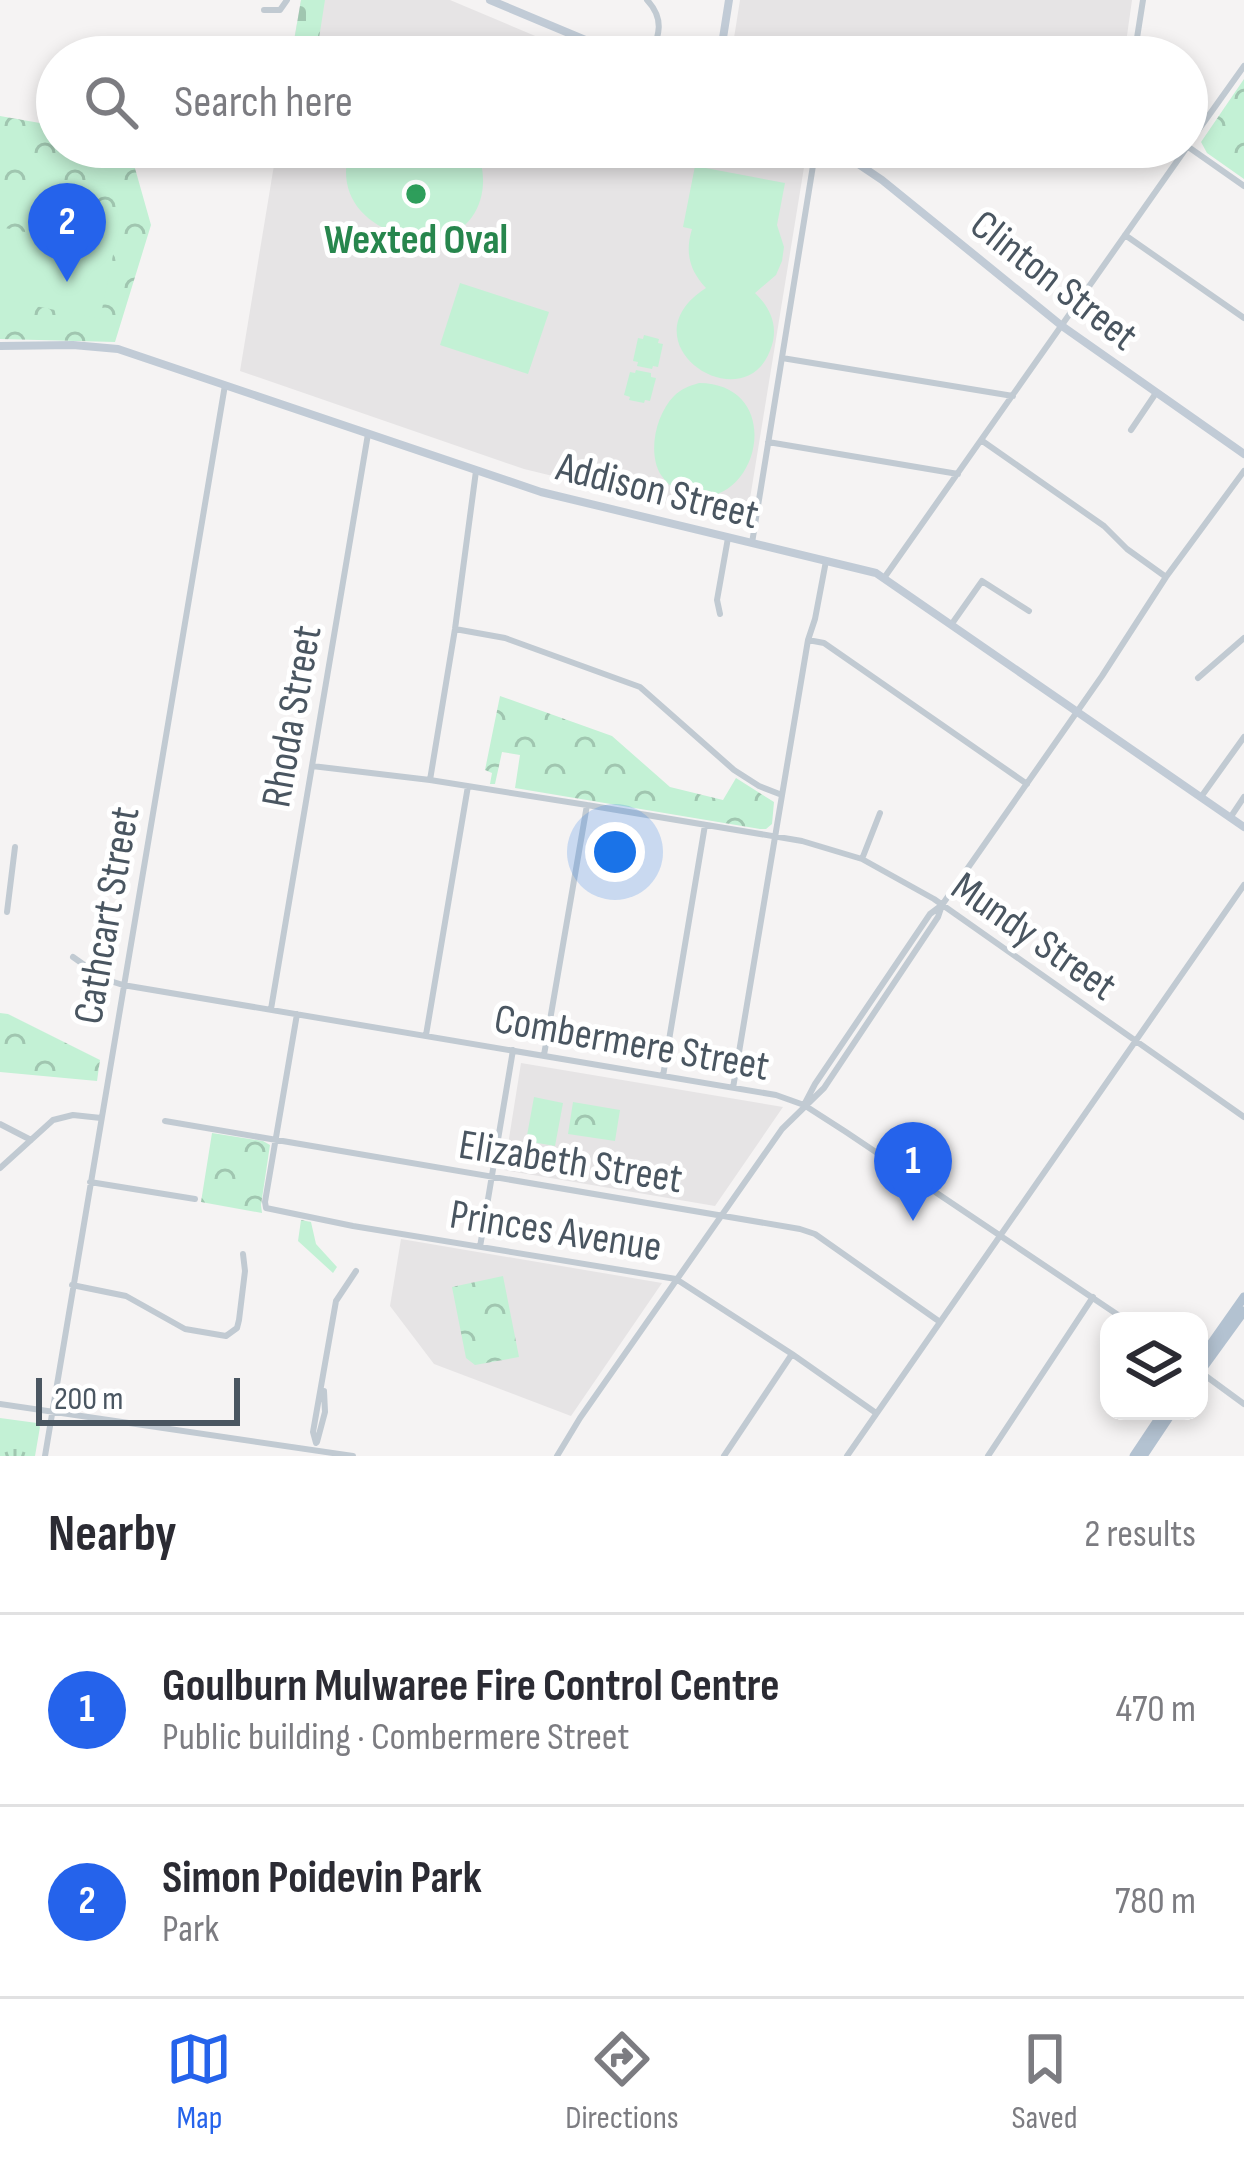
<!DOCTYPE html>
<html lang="en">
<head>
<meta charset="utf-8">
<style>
  :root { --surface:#fff; --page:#f2f2f3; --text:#2b2b33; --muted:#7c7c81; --line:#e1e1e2; --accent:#2563eb }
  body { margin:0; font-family:"Sofia Sans Condensed",sans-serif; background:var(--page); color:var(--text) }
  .controls { position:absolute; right:36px; bottom:36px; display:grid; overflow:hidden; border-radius:24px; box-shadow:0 6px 18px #0003 }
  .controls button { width:108px; height:108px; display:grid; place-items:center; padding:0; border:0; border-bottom:3px solid var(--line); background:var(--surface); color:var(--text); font:60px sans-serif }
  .scale { position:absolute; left:36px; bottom:30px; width:204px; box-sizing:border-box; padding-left:12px; border:6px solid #4a5661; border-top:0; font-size:33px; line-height:42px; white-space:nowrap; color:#4a5661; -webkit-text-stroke:9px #fff; paint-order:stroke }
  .you { position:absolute; left:615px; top:852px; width:42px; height:42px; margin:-30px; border:9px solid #fff; border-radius:50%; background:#1a73e8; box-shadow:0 0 0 18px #1a73e833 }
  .badge { display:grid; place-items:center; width:78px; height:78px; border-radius:50%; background:var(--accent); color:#fff; font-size:39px; font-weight:700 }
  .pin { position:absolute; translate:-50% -99px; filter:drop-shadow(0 3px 6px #0008) }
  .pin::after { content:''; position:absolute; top:63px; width:42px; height:36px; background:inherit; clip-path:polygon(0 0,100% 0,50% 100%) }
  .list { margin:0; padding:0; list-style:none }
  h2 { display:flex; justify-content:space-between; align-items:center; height:156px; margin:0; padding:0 48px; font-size:51px }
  h2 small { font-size:39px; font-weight:400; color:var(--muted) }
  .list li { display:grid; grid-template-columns:78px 1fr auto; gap:36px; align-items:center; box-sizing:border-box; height:192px; padding:0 48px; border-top:3px solid var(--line) }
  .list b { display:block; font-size:45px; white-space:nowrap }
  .list p { margin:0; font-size:39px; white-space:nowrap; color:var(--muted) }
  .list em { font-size:39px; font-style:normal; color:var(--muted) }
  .icon { flex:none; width:66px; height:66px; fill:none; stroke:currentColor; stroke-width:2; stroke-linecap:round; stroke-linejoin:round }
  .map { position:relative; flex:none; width:1244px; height:1456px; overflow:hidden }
  .search { position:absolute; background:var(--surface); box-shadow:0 6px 18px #0003; left:36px; right:36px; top:36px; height:132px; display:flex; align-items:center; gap:30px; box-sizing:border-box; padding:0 42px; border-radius:66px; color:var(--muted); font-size:45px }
  .sheet { height:540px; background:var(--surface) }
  nav { display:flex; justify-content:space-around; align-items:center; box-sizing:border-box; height:168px; border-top:3px solid var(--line); background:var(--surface); font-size:33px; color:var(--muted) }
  nav a { display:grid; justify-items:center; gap:6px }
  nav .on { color:var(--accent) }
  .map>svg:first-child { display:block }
  .education { fill:#e6e4e5 }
  .grass { fill:url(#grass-tufts) }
  .forest { fill:url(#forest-crowns) }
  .cemetery { fill:url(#cemetery-stones) }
  .pitch { fill:#c3f1d5 }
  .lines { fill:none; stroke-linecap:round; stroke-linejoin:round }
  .street { stroke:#c1cad2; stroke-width:6 }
  .secondary { stroke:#c1cbd6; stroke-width:8 }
  .primary { stroke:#b3c2d1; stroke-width:9 }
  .leisure-dot { fill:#2e9e5b; stroke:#fff; stroke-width:4.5 }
  .labels { text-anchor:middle; stroke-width:10; stroke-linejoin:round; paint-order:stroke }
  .leisure-label { font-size:42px; font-weight:bold; fill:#27864d; stroke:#fff }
  .street-label { font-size:42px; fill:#4a5661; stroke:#fff }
</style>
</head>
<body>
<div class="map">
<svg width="1244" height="1456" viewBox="0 0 1244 1456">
  <defs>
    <pattern id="grass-tufts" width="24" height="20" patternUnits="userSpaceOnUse" patternTransform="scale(3)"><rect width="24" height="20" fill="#c3f1d5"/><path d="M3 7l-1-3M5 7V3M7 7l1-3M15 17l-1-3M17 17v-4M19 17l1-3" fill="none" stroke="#a0c6b0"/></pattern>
    <pattern id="forest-crowns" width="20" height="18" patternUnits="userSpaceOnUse" patternTransform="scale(3)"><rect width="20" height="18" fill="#c3f1d5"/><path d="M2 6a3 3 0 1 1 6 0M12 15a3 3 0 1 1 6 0" fill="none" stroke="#a0c6b0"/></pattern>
    <pattern id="cemetery-stones" width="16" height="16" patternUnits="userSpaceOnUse" patternTransform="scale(3)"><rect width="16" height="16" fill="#c3f1d5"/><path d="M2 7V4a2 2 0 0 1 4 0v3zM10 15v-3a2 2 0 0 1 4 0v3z" fill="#a0c6b0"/></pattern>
  </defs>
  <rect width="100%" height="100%" fill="#f5f3f3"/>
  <path class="education" d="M301,0H450L585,57H291Z
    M740,0H1132L1124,57H731Z
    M277,147H801L807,149L746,523L524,469L240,371Z
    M521,1063L783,1107L715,1206L504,1170Z
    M401,1239L662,1283L571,1416L434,1364L390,1306Z"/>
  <path class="grass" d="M301,1220L311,1222L316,1244L337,1267L333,1273L298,1241Z
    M0,1418L37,1423L40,1427L35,1456H0Z"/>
  <path class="forest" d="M1244,79V179L1207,153L1201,142Z
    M0,116L57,126V147H129L151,225L115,342L0,339Z
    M500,696L612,736L670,787L723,800L736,778L774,802L772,824L766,829H760L515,788L520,755L502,752L495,784H490L492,773L485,770Z
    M0,1013L8,1014L100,1060L97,1081L0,1072Z
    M573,1102L620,1110L615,1141L568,1134Z
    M212,1133L263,1141L270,1145L261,1205L262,1213L201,1202Z
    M503,1276L519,1357L475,1365L466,1358L452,1287Z"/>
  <path class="cemetery" d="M301,0H325L317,51L293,47Z"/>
  <path class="pitch" d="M351,147H475C493,182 481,230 438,238C425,241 412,237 400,234C359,223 335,188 351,147Z
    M695,166L785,183L777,225L784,247L782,261L776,275L755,293C770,307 778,325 772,345C748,427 620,343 706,288C689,270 685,252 692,229L683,227Z
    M0,227L114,250L100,319L0,299Z
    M460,283L549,312L528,374L440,345Z
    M644,335L659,339L658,343L663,344L658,367L653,366L652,369L637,366L638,362L633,361L638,338L643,339Z
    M636,370L651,373V377L656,378L650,401L645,400L644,403L629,400L630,397L624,395L630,372L635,373Z
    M699,383C783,384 762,498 700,497C684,497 670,488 661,475C647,453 656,414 674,396C681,389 689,386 699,383Z
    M534,1097L563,1103L555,1146L526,1141Z"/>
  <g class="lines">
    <path class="street" d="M647,0C665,19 659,35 651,57
      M264,10H280L287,0
      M1134,57L1143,0
      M1187,146L1244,66
      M1187,146L1244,186
      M856,161L865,147
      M1125,235L1244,318
      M782,358L1013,396
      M1131,430L1156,393
      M981,440L1104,526L1127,549L1166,577
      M768,442L958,474
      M752,543L816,147
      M884,578L1187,147
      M720,614L717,600L728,538
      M951,625L982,581L1029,611
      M455,629L505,638L640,687L734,770L759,786L782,795
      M808,640L824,643L1027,784
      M1198,678L1244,638
      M312,766L430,780L587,805L802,841L862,859L934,899L1244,1117
      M430,780L455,629L476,471
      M1201,797L1244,737
      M1230,818L1244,797
      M862,859L880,813
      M7,912L15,847
      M73,957L104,979L123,985L776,1095L804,1105L846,1132L1127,1321
      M271,1009L368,434
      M297,1014L265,1202L266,1208L353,1226L676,1279L792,1354L876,1413
      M426,1035L468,786
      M544,1055L587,805
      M663,1076L705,825
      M733,1088L808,640L815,619L826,561
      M804,1105L815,1084L930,914L942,905L1102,676L1166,577L1244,471
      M165,1121L800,1229L815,1234L940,1322
      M0,1124L31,1140
      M0,1168L53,1120L73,1115L101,1118
      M90,1182L195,1199
      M480,1247L513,1050
      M72,1285L126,1296L185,1329L226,1336L237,1328L239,1320L245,1271L243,1254
      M1199,1371L1244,1404
      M0,1404L353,1456
      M317,1442L325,1412L324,1391
      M316,1443L313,1432L336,1301L356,1271
      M45,1456L225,385
      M557,1456L580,1418L782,1129L824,1088L938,917L941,908
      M724,1456L792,1354
      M847,1456L1244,885
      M988,1456L1093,1297"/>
    <path class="secondary" d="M490,0L626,57
      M720,57L729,0
      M833,147L882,180L1062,326L1244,454
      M0,346L73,345L118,349L541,492L876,573L1244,827"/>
    <path class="primary" d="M1199,1361L1244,1297
      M1199,1373L1244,1311
      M1134,1456L1164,1411
      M1143,1456L1173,1411"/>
  </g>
  <circle class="leisure-dot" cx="416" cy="194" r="12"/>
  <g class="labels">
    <g class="leisure-label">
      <text x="416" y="253">Wexted Oval</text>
    </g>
    <g class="street-label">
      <text transform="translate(1055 279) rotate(38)" y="15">Clinton Street</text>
      <text transform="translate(658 489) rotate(14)" y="15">Addison Street</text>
      <text transform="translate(290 716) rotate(-80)" y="15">Rhoda Street</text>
      <text transform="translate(105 915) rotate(-80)" y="15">Cathcart Street</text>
      <text transform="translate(1035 935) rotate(35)" y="15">Mundy Street</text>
      <text transform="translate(632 1041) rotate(10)" y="15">Combermere Street</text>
      <text transform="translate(571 1160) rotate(9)" y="15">Elizabeth Street</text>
      <text transform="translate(556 1229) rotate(9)" y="15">Princes Avenue</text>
    </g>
  </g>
</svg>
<div class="controls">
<button><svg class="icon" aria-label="layers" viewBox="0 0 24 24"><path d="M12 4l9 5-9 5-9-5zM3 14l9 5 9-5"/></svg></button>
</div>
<div class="scale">200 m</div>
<div class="you"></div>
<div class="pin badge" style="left:913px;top:1221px">1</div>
<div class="pin badge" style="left:67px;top:282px">2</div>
<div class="search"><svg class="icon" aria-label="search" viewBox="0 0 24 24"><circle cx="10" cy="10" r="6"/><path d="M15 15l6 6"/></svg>Search here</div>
</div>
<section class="sheet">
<h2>Nearby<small>2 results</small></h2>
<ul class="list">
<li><span class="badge">1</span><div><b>Goulburn Mulwaree Fire Control Centre</b><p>Public building · Combermere Street</p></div><em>470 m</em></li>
<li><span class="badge">2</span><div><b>Simon Poidevin Park</b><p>Park</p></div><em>780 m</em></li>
</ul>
</section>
<nav>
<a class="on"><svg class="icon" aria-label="map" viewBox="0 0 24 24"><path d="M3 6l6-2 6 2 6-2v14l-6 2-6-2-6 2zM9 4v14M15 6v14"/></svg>Map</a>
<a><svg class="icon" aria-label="directions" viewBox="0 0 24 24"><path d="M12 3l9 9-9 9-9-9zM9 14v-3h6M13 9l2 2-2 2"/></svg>Directions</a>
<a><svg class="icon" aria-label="saved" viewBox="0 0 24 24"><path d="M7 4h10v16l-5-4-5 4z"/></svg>Saved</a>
</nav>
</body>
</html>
